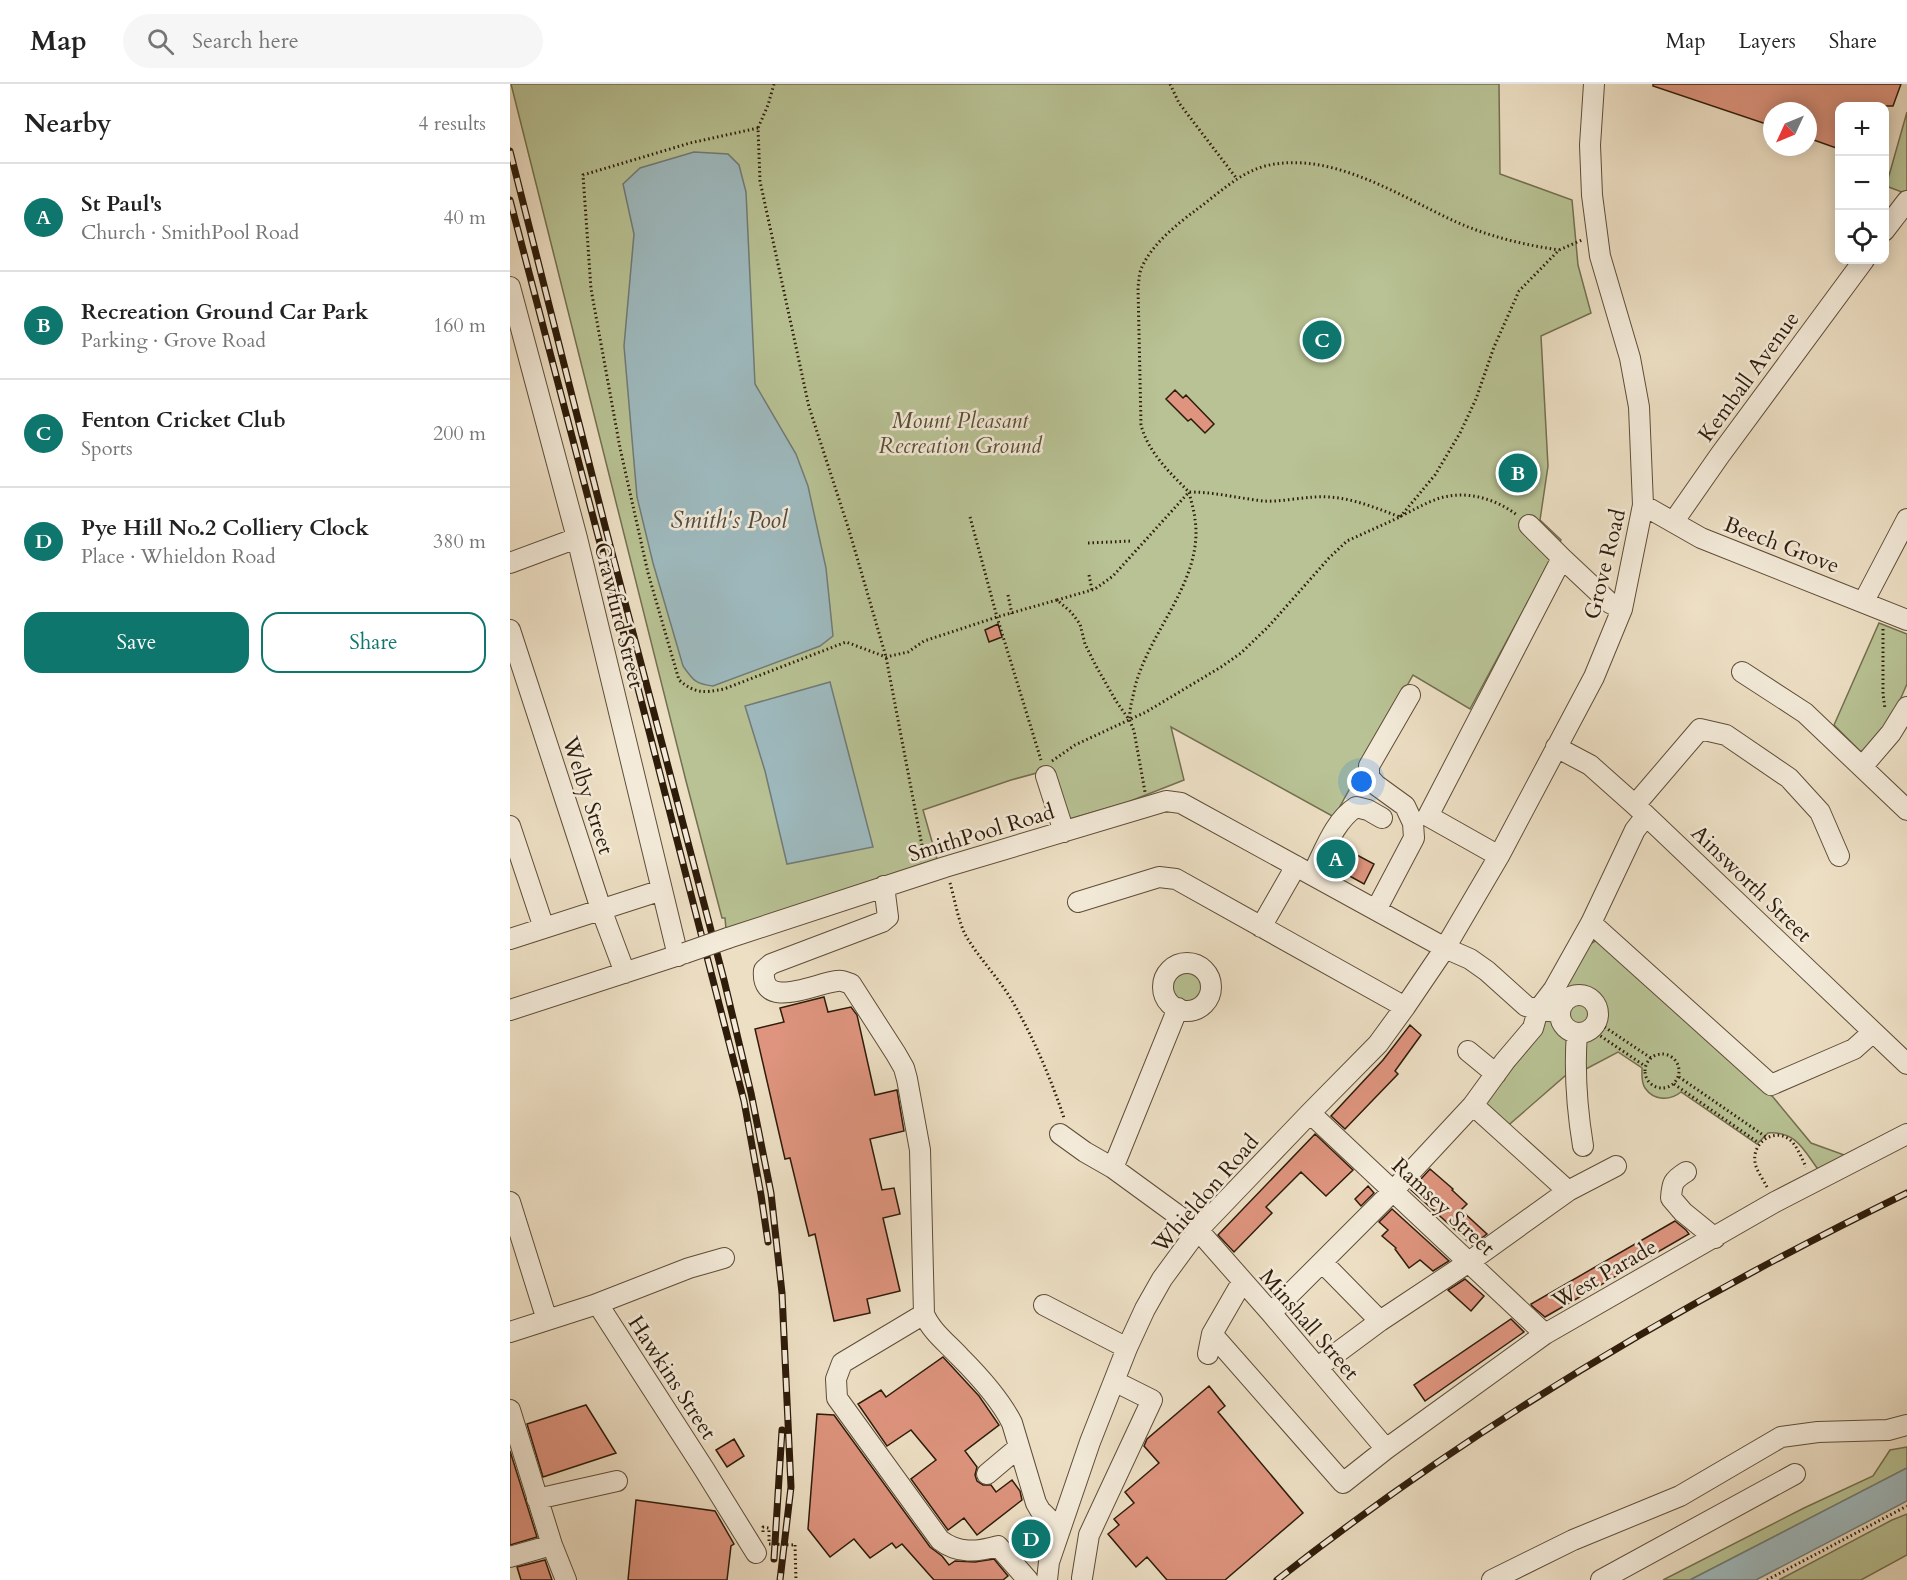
<!DOCTYPE html>
<html lang="en">
<head>
<meta charset="utf-8">
<style>
  :root { --surface:#fff; --page:#f6f6f6; --text:#222; --muted:#767676; --line:#e0e0e0; --accent:#0f766e }
  body { margin:0; font-family:Cardo,serif; background:var(--page); color:var(--text) }
  .controls { position:absolute; right:18px; top:18px; display:grid; overflow:hidden; border-radius:12px; box-shadow:0 3px 15px #0003 }
  .controls button { width:54px; height:54px; display:grid; place-items:center; padding:0; border:0; border-bottom:2px solid var(--line); background:var(--surface); color:var(--text); font:30px sans-serif }
  .compass { position:absolute; left:1253px; top:18px; width:54px; height:54px; border-radius:50%; background:var(--surface); box-shadow:0 3px 15px #0003; rotate:226deg }
  .you { position:absolute; left:852px; top:698px; width:21px; height:21px; margin:-15px; border:4px solid #fff; border-radius:50%; background:#1a73e8; box-shadow:0 0 0 9px #1a73e833 }
  .badge { display:grid; place-items:center; width:39px; height:39px; border-radius:50%; background:var(--accent); color:#fff; font-size:20px; font-weight:700 }
  .pin { position:absolute; translate:-50% -50%; border:3px solid #fff; box-shadow:0 2px 6px #0006 }
  .list { margin:0; padding:0; list-style:none }
  h2 { display:flex; justify-content:space-between; align-items:center; height:78px; margin:0; padding:0 24px; font-size:26px }
  h2 small { font-size:20px; font-weight:400; color:var(--muted) }
  .list li { display:grid; grid-template-columns:39px 1fr auto; gap:18px; align-items:center; box-sizing:border-box; height:108px; padding:0 24px; border-top:2px solid var(--line) }
  .list b { display:block; font-size:22px; white-space:nowrap }
  .list p { margin:0; font-size:20px; white-space:nowrap; color:var(--muted) }
  .list em { font-size:20px; font-style:normal; color:var(--muted) }
  .actions { display:flex; gap:12px; padding:18px 24px }
  .actions a { flex:1; padding:14px 0; border:2px solid var(--accent); border-radius:18px; text-align:center; font-size:21px; color:var(--accent) }
  .actions .main { background:var(--accent); color:#fff }
  .icon { flex:none; width:33px; height:33px; fill:none; stroke:currentColor; stroke-width:2; stroke-linecap:round; stroke-linejoin:round }
  .map { position:relative; flex:none; width:1397px; height:1496px; overflow:hidden }
  header { display:flex; align-items:center; gap:36px; box-sizing:border-box; height:84px; padding:0 30px; background:var(--surface); border-bottom:2px solid var(--line) }
  header strong { font-size:28px }
  nav { display:flex; gap:33px; margin-inline-start:auto; font-size:21px }
  .search { width:420px; height:54px; background:var(--page); display:flex; align-items:center; gap:15px; box-sizing:border-box; padding:0 21px; border-radius:33px; color:var(--muted); font-size:22px }
  main { display:flex }
  aside { flex:1; background:var(--surface) }
  .map>svg:first-child { display:block }
  .green { fill:#b8c294; stroke:#736f4f; stroke-width:1.5 }
  .water { fill:#9ebabf; stroke:#717b77; stroke-width:1.5 }
  .building { fill:#de947e; stroke:#2e1c0a; stroke-width:1.5 }
  .lines { fill:none; stroke-linecap:round; stroke-linejoin:round }
  .minor-casing { stroke:#5e4d38; stroke-width:22 }
  .path { stroke:#2e1c0a; stroke-width:3; stroke-dasharray:1.5 3; stroke-linecap:butt }
  .minor { stroke:#f3ead9; stroke-width:20 }
  .rail-casing { stroke:#2e1c0a; stroke-width:7 }
  .rail { stroke:#f3ead9; stroke-width:4.5; stroke-dasharray:14; stroke-linecap:butt }
  .minor-bridge-casing { stroke:#5e4d38; stroke-width:22; stroke-linecap:butt }
  .path-bridge { stroke:#2e1c0a; stroke-width:3; stroke-dasharray:1.5 3; stroke-linecap:butt }
  .minor-bridge { stroke:#f3ead9; stroke-width:20 }
  .labels { text-anchor:middle; stroke-width:5; stroke-linejoin:round; paint-order:stroke }
  .street-label { font-size:22px; fill:#2e1c0a; stroke:#f3ead9 }
  .park-label { font-size:22px; font-style:italic; fill:#574e33; stroke:#f3ead9 }
  .water-label { font-size:24px; font-style:italic; fill:#504b40; stroke:#f3ead9 }
</style>
</head>
<body>
<header>
<strong>Map</strong>
<div class="search"><svg class="icon" aria-label="search" viewBox="0 0 24 24"><circle cx="10" cy="10" r="6"/><path d="M15 15l6 6"/></svg>Search here</div>
<nav><a>Map</a><a>Layers</a><a>Share</a></nav>
</header>
<main>
<aside>
<h2>Nearby<small>4 results</small></h2>
<ul class="list">
<li><span class="badge">A</span><div><b>St Paul's</b><p>Church · SmithPool Road</p></div><em>40 m</em></li>
<li><span class="badge">B</span><div><b>Recreation Ground Car Park</b><p>Parking · Grove Road</p></div><em>160 m</em></li>
<li><span class="badge">C</span><div><b>Fenton Cricket Club</b><p>Sports</p></div><em>200 m</em></li>
<li><span class="badge">D</span><div><b>Pye Hill No.2 Colliery Clock</b><p>Place · Whieldon Road</p></div><em>380 m</em></li>
</ul>
<div class="actions"><a class="main">Save</a><a>Share</a></div>
</aside>
<div class="map">
<svg width="1397" height="1496" viewBox="0 0 1397 1496">
  <rect width="100%" height="100%" fill="#eddfc4"/>
  <filter id="stains"><feTurbulence type="fractalNoise" baseFrequency=".00333" numOctaves="4"/><feColorMatrix values="0 0 0 0 .2 0 0 0 0 .09 0 0 0 0 .02 0 0 0 .5 -.17"/></filter>
  <radialGradient id="worn" r=".72"><stop offset=".6" stop-color="#630" stop-opacity="0"/><stop offset="1" stop-color="#630" stop-opacity=".3"/></radialGradient>
  <path class="green" d="M1,0H989L990,90L1062,116L1068,181L1081,229L1031,252L1038,382L1030,436L1051,456L960,625L903,591L824,733L661,643L674,696L618,718L556,736L538,686L501,696L413,726L427,775L216,845L215,834H212L176,697Z
    M1397,28V110L1376,102Z
    M1369,539L1397,550V600L1379,641L1354,667H1350L1324,641Z
    M1087,856L1094,857L1263,1013L1301,1059L1340,1073L1310,1088C1294,1067 1287,1047 1258,1049L1247,1060L1171,1008C1160,1017 1144,1017 1135,1004C1131,998 1132,991 1132,984L1108,968L1074,986L1055,992L994,1045L975,1024L976,1016L1018,965L1055,899L1080,860Z
    M661 903a16 16 0 1 1 32 0a16 16 0 1 1-32 0Z
    M1397,1363V1384L1180,1496H1153L1294,1424L1363,1392L1380,1366Z
    M1397,1430V1471L1351,1496H1269L1382,1436Z"/>
  <path class="water" d="M184,68L218,70L229,81L236,108L245,300L286,370L298,402L316,484L323,552L310,562L203,602C185,600 183,596 173,582L143,479L127,413L114,262L124,150L113,100L130,84Z
    M320,598L363,763L277,780L255,687L235,622Z
    M1397,1384V1417L1246,1496H1180Z"/>
  <path class="building" d="M1143,0H1391L1383,22H1329V65L1298,54V27H1262V42L1143,2Z
    M665,306L673,314L676,311L704,340L695,349L681,335L678,337L656,315Z
    M488,540L492,553L479,558L475,546Z
    M830,762L864,780L854,800L827,785L825,789L818,785Z
    M314,913L318,928L341,923L347,931L365,1011L387,1006L394,1047L360,1055L372,1106L384,1104L390,1130L373,1134L390,1207L357,1215L360,1229L324,1237L305,1150L299,1152L280,1074L275,1075L245,945L274,938L270,924Z
    M900,941L911,951L885,987L888,990L835,1045L821,1032L873,976Z
    M805,1050L843,1086L816,1112L791,1088L756,1123L762,1129L724,1168L708,1151Z
    M920,1085L943,1105L942,1106L957,1120L951,1126L977,1150L962,1161L901,1106Z
    M858,1102L864,1109L851,1122L845,1115Z
    M882,1125L926,1165L939,1177L923,1187L910,1176L899,1184L885,1165L886,1164L872,1152L878,1146L869,1138Z
    M1165,1137L1176,1146L1179,1150L1035,1233L1022,1222L1021,1220Z
    M955,1195L974,1212L961,1227L938,1206Z
    M1001,1235L1014,1248L915,1317L904,1301Z
    M433,1273L469,1312L489,1341L455,1367L467,1383L465,1391L467,1397L473,1401H481L486,1408L502,1396L510,1407L512,1416L467,1451L454,1434L438,1446L401,1395L426,1376L401,1346L377,1362L348,1320L371,1306L376,1313Z
    M699,1302L715,1322L708,1328L793,1429L715,1496H657L637,1473L626,1483L598,1450L609,1441L604,1435L624,1419L615,1408L649,1379L634,1362L637,1355Z
    M76,1321L106,1369L33,1393L17,1340Z
    M307,1330L324,1331L420,1463L432,1472L439,1481L445,1477L465,1478L484,1475L498,1492L493,1496H424L392,1460L386,1464L382,1459L360,1474L344,1455L320,1473L298,1445Z
    M224,1355L234,1372L217,1383L206,1366Z
    M0,1367L27,1453L0,1461Z
    M126,1416L205,1427L224,1460L221,1462L217,1496H118Z
    M35,1476L42,1496H11L7,1483Z"/>
  <g class="lines">
    <defs>
      <path id="minor" d="M1374,147L1397,117
        M0,203L67,454L168,872
        M1133,421L1191,454L1397,536
        M1164,437L1210,371L1354,176
        M1052,474L1100,519L1112,525
        M0,479L67,454
        M1354,517L1397,435
        M0,546L91,825L115,889
        M1232,588L1295,629L1397,726
        M1046,663L1080,681L1125,721L1397,980
        M1352,683L1381,649L1397,623
        M536,692L554,748
        M1125,721L1190,645L1216,651L1279,694L1310,728L1329,772
        M0,742L34,844
        M989,772L918,732L1052,474L1019,441
        M802,791C814,768 824,737 846,723L858,726L872,734
        M374,802L378,833L372,838L261,880L254,886C250,928 306,899 327,897C331,896 336,898 341,900L386,970L394,984L397,995L410,1066L414,1230C421,1247 437,1259 450,1273C469,1292 490,1315 502,1339L526,1419L530,1426L550,1446
        M568,818L649,793L666,795L895,923
        M866,826L904,754L903,739L895,722L866,701L859,693V682L900,611
        M1081,839L1261,1001L1344,965L1363,948
        M751,843L786,782
        M218,854L435,783L656,717L671,719L935,864L960,875L977,887L1016,922L1028,926L1050,928
        M0,855L152,806
        M653 903a24 24 0 1 1 48 0a24 24 0 1 1-48 0Z
        M1050 930a19 19 0 1 1 38 0a19 19 0 1 1-38 0Z
        M0,926L175,869
        M1067,949C1064,987 1067,1025 1073,1062
        M958,967L986,990
        M963,1021L1058,1107
        M800,1029L1035,1250
        M550,1050L575,1068L603,1084L688,1146L761,1229L876,1365
        M603,1084L668,924
        M1176,1088C1163,1096 1162,1099 1161,1114L1173,1128L1205,1154
        M0,1118L37,1236
        M813,1179L870,1237
        M84,1221L179,1184L214,1174
        M534,1221L617,1264
        M761,1229L883,1107L963,1021L995,977L1023,944L1028,926L1044,905L1081,839L1125,746L1136,732
        M414,1230L332,1279L326,1295L327,1314L430,1456C448,1470 467,1468 488,1462L518,1496
        M0,1248L84,1221L89,1222L194,1385L246,1469
        M702,1250L833,1399L876,1365L1035,1250L1265,1118L1397,1050
        M698,1270L702,1250L732,1198
        M808,1283L870,1237L959,1178L1058,1107L1106,1082
        M0,1326L42,1461L56,1496
        M477,1390L508,1364
        M27,1415L107,1397
        M0,1473L42,1461
        M572,1494L579,1451L642,1316L604,1297
        M537,1496L539,1478L580,1358L617,1264L635,1225L652,1195L688,1146L800,1029L868,960L895,923L935,864L989,772L1084,593L1112,525L1133,421L1129,323L1120,274L1090,172L1082,111L1080,61L1084,0
        M982,1496L1063,1456L1170,1412L1271,1353L1308,1348L1378,1346L1397,1341
        M1091,1496L1285,1390"/>
    </defs>
    <use href="#minor" class="minor-casing"/>
    <path class="path" d="M264,0L258,21L248,44L250,97L299,323L339,446L376,573L414,772
      M660,0L669,19L727,95
      M248,44L180,59L73,91L81,205L110,364L138,489L169,596C186,610 193,609 214,605L336,558L376,573L398,568L414,557L487,533L547,516L561,528L570,540L575,560L586,582L606,617L620,637L624,647L635,708
      M891,432C904,426 917,418 930,414C957,406 986,415 1007,431
      M460,433L487,533L531,676
      M890,433L925,391L950,349L966,315L984,263L1009,207L1049,166L1072,156
      M578,459L622,457
      M579,491L582,506
      M498,511L502,530
      M547,516L585,505L603,492L679,408C681,417 684,426 685,435C694,496 639,547 625,603C623,614 619,624 620,635
      M1373,545V610L1375,625
      M542,677L565,661L636,628L711,583L731,569L758,543L819,474L837,457L890,433C861,422 835,411 804,413C788,414 769,418 753,417C728,414 704,408 679,408C660,389 638,368 631,341L628,203C629,197 629,191 631,185C641,161 666,141 686,126C708,110 729,89 755,82C820,66 888,111 944,137C977,152 1014,161 1049,166
      M440,799C445,816 448,837 456,852C470,876 490,895 504,920C524,955 541,995 554,1034
      M1087,938L1141,974
      M1083,947L1135,982
      M1135 987a17 17 0 1 1 34 0a17 17 0 1 1-34 0Z
      M1169,993L1256,1053
      M1164,1000L1249,1059
      M1257,1103C1253,1095 1246,1086 1245,1078C1242,1059 1263,1044 1279,1055C1287,1061 1292,1075 1296,1083
      M253,1448V1443L259,1444V1458
      M285,1461L286,1496
      M1257,1496L1397,1422"/>
    <use href="#minor" class="minor"/>
    <defs>
      <path id="rail" d="M0,67L95,442L214,896L241,1009L261,1109L272,1209L281,1403L270,1496
        M0,116L130,612L234,1017L251,1111L258,1158
        M264,1475L272,1346
        M767,1496C961,1343 1175,1217 1397,1109"/>
    </defs>
    <use href="#rail" class="rail-casing"/>
    <use href="#rail" class="rail"/>
    <defs>
      <path id="minor-bridge" d="M175,869L218,854"/>
    </defs>
    <use href="#minor-bridge" class="minor-bridge-casing"/>
    <path class="path-bridge" d="M259,1460L285,1461"/>
    <use href="#minor-bridge" class="minor-bridge"/>
  </g>
  <g class="labels">
    <g class="street-label">
      <text transform="translate(1238 292) rotate(-54)" y="8">Kemball Avenue</text>
      <text transform="translate(1272 460) rotate(21)" y="8">Beech Grove</text>
      <text transform="translate(1094 480) rotate(-76)" y="8">Grove Road</text>
      <text transform="translate(110 531) rotate(76)" y="8">Crawfurd Street</text>
      <text transform="translate(79 711) rotate(72)" y="8">Welby Street</text>
      <text transform="translate(471 748) rotate(-17)" y="8">SmithPool Road</text>
      <text transform="translate(1242 799) rotate(44)" y="8">Ainsworth Street</text>
      <text transform="translate(695 1109) rotate(-49)" y="8">Whieldon Road</text>
      <text transform="translate(934 1122) rotate(43)" y="8">Ramsey Street</text>
      <text transform="translate(1094 1189) rotate(-30)" y="8">West Parade</text>
      <text transform="translate(800 1240) rotate(49)" y="8">Minshall Street</text>
      <text transform="translate(163 1293) rotate(57)" y="8">Hawkins Street</text>
    </g>
    <g class="park-label">
      <text x="450" y="344">Mount Pleasant<tspan x="450" dy="25">Recreation Ground</tspan></text>
    </g>
    <g class="water-label">
      <text x="219" y="444">Smith's Pool</text>
    </g>
  </g>
  <rect width="100%" height="100%" filter="url(#stains)"/>
  <rect width="100%" height="100%" fill="url(#worn)"/>
</svg>
<div class="controls">
<button>+</button>
<button>−</button>
<button><svg class="icon" aria-label="locate" viewBox="0 0 24 24"><circle cx="12" cy="12" r="6"/><path d="M12 2v4M12 18v4M2 12h4M18 12h4"/></svg></button>
</div>
<svg class="compass" viewBox="-18 -18 36 36"><path d="M0-13l5 13h-10z" fill="#e53935"/><path d="M0 13l5-13h-10z" fill="#767676"/></svg>
<div class="you"></div>
<div class="pin badge" style="left:826px;top:775px">A</div>
<div class="pin badge" style="left:1008px;top:389px">B</div>
<div class="pin badge" style="left:812px;top:256px">C</div>
<div class="pin badge" style="left:521px;top:1455px">D</div>
</div>
</main>
</body>
</html>
